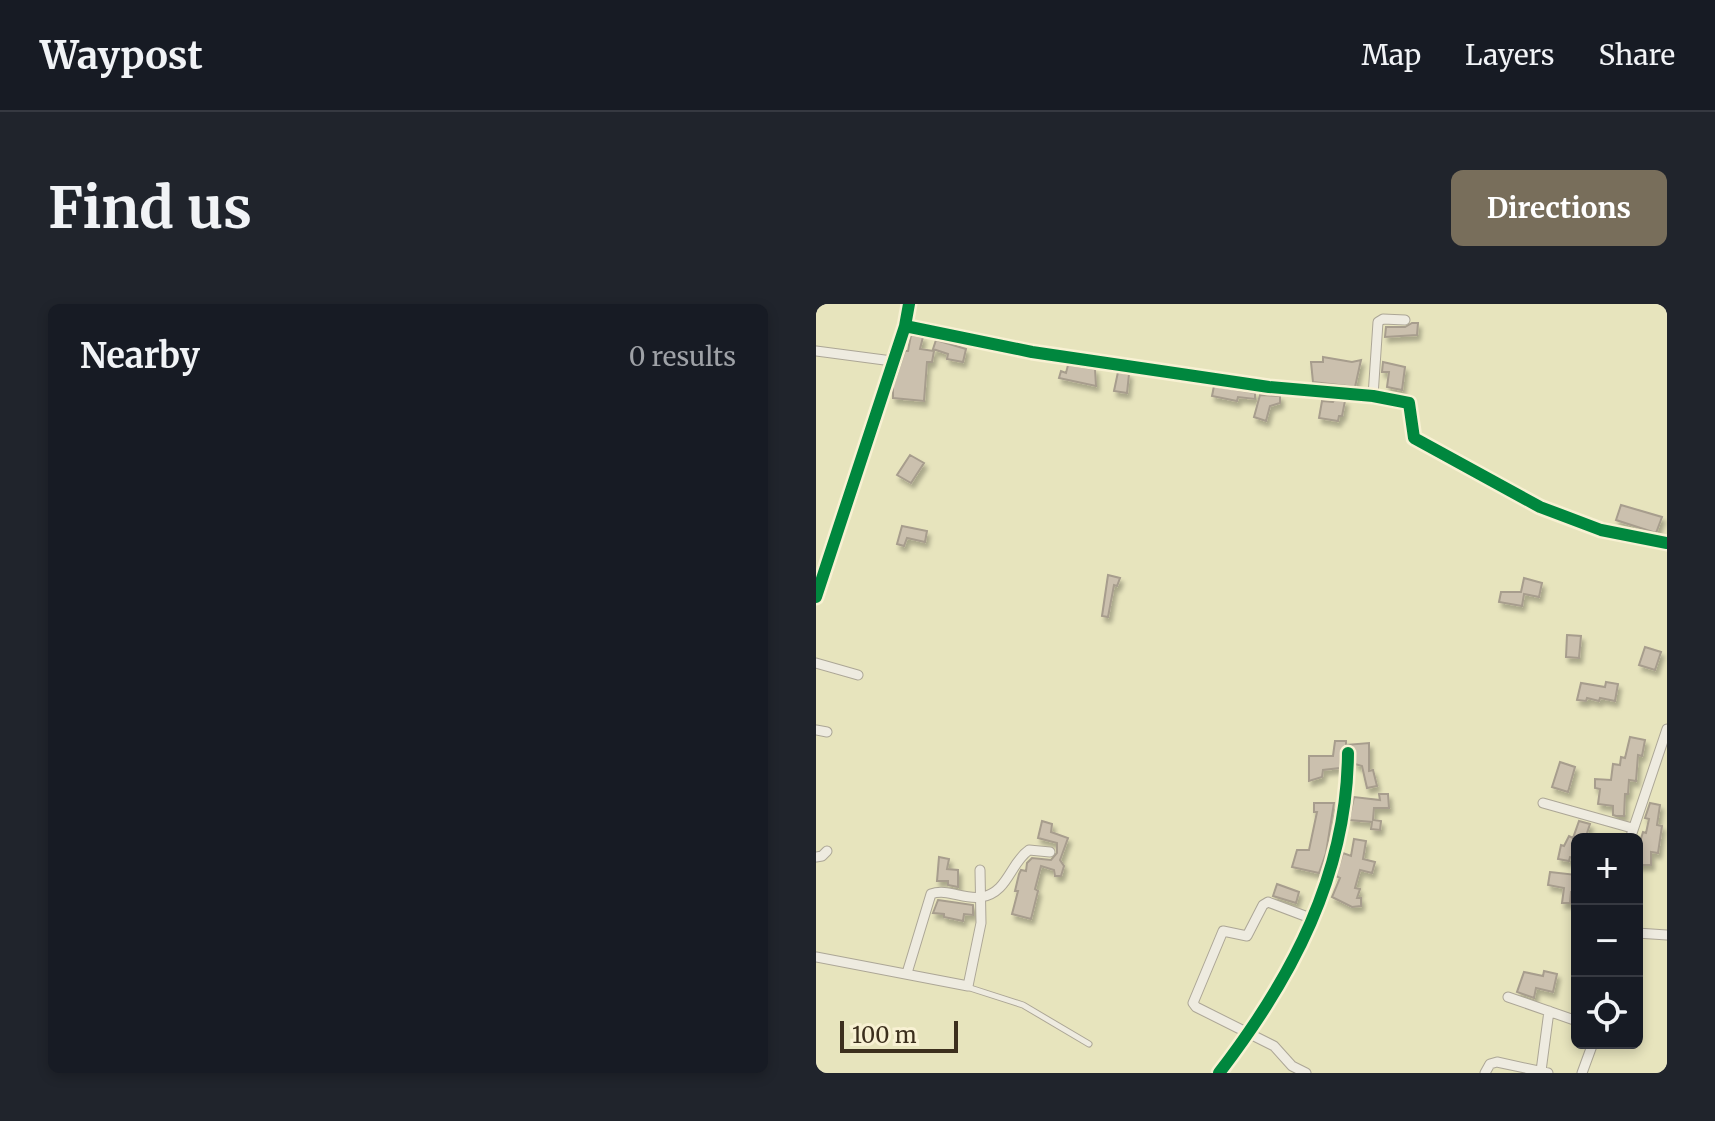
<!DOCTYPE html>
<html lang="en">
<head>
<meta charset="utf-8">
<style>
  :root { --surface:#171b24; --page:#20242c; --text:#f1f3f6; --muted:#9ea1a6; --line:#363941; --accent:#786e5b }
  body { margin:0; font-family:Merriweather,serif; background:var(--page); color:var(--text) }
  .controls { position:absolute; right:24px; bottom:24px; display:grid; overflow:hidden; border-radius:12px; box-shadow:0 4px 12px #0003 }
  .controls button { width:72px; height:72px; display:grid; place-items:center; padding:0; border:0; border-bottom:2px solid var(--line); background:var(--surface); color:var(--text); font:40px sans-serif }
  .scale { position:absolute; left:24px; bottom:20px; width:118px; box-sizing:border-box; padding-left:8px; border:4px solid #3c2f1d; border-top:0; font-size:22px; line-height:28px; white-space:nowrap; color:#3c2f1d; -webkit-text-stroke:6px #f8f1d3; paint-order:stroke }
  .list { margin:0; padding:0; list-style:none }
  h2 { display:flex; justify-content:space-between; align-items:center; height:104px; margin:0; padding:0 32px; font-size:34px }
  h2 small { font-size:26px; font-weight:400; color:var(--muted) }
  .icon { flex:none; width:44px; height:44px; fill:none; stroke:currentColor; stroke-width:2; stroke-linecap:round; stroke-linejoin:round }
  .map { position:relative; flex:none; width:851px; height:769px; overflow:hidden; border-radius:12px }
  header { display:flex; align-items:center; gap:48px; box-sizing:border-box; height:112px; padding:0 40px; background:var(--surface); border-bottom:2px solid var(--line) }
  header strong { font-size:38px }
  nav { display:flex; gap:44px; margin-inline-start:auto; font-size:28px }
  .intro { display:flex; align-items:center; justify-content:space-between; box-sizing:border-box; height:192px; padding:0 48px }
  h1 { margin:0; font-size:56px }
  .button { padding:20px 36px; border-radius:12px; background:var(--accent); color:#fff; font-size:28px; font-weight:700 }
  main { display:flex; gap:48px; padding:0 48px }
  aside { flex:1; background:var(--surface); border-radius:12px; box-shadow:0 4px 12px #0003 }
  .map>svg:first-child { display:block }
  .farmland { fill:#e7e4bd; fill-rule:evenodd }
  .building { fill:#cbc0ae; stroke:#a79d8d; stroke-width:2; filter:url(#shadow) }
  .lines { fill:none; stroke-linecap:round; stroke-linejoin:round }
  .service-casing { stroke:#aca696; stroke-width:7 }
  .minor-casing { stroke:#aca696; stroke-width:11 }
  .service { stroke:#eeebe0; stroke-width:5 }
  .minor { stroke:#eeebe0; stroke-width:9 }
  .cycleway-casing { stroke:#f8f1d3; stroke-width:17 }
  .cycleway { stroke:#00873e; stroke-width:12 }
</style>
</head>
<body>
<header>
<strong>Waypost</strong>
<nav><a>Map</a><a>Layers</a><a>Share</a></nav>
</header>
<div class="intro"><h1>Find us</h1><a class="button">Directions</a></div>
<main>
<aside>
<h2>Nearby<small>0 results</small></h2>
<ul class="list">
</ul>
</aside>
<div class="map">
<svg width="851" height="769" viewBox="0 0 851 769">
  <defs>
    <filter id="shadow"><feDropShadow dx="3" dy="5" stdDeviation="2" flood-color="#0004"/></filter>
  </defs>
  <rect width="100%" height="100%" fill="#e6e2ce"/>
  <path class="farmland" d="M0,0H851V769H0ZM761,535H821V739H761Z"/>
  <path class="building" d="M596,19H602L601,31L569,33L570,23H589Z
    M95,31L107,33L104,45L118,47L116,58H111L108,97L77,94V82L89,47H92Z
    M120,36L150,45L147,58L131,55L132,50L117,45Z
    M507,53L536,58L545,56L539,83L497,78L495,58H507Z
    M567,58L589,63L586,86L571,83L573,68H566Z
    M252,61L279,65L280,82L243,74L245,67L250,69Z
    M302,68L313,70L311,89L298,87Z
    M398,82L439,89V95L422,93L421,97L396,92Z
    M444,91L464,92V99L454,102L450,117L438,113Z
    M518,96L529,97L526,112H523L522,117L503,114L506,97L517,98Z
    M94,151L108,159L95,179L81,171Z
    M805,201L846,213L840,229L800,216Z
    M86,222L111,227L109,238L91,234L88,242L81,240Z
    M292,271L304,274L301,282L298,281L292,313L286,312Z
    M708,274L726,279L723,293L708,290L706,302L683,298L685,288H705Z
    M751,331L765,332L763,354L750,353Z
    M829,343L845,348L839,366L823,361Z
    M790,378L802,380L799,397L784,394L783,397L771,394L770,397L761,396L765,379L789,383Z
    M814,433L829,436L826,452L822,451L820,477L813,476L812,490H809L808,512H800L797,511V502L782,500L784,485L779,484V475L795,476L797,460L804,461L805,453L809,454Z
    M519,437H530V441L553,439V467L557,466L561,482L551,484L546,462L539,460V446L533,442L525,446L524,464L507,466L506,473L493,477V452H517Z
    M744,458L759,463L752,488L736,483Z
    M563,490H572L573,504H558L557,516L565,517L564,526L555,525L556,518L533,516L538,493L564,496Z
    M498,499H518L510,549L503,569L476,563L481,546H493L501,508H498Z
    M834,499L844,501L841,521L846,522L842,549L835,548V561H821V548L827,528L830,529L833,515L829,514Z
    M226,517L236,520L235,528L252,534L244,556L248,562L245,572H239L238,566L225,562L219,585L222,587L215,615L196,610L202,587H199L203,570L205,566L210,567L211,559L216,554L235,556L241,549V539L222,534Z
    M763,517L774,520L769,535H759L761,554L754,553L753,557L742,555L745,541L748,542L753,532L757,534Z
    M538,535L550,537L547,555L559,558L556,569L544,566L539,584L544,585L541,594H545V602L536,603L516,593L524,574L520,572L527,549L535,552Z
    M123,553L133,555L131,565L142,566V583L132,581V577H121Z
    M734,568L761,571L757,588H755L754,599H746L748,584L732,581Z
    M461,580L483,588L480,599L457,592Z
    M122,596L157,601V611L148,610L147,617L128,613V610L117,609Z
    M728,667L741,670L737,688L720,684L718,694L701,688L708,668L727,672Z"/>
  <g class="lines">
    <defs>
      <path id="service" d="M151,683L207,701L273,740"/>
      <path id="minor" d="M89,22L216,48L453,83L557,92L593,99L598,134L724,203L785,226L851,239
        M0,47L76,57
        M557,92L562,18L567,15L589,16
        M0,293L89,22L93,0
        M0,359L42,371
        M0,426L11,428
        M727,499L816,524
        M814,535L851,425
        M0,553L6,552L11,547
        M821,629L851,631
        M0,653L152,682L165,619L164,566
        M91,669L115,590C131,584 148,596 165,593C192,589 194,559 213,546L234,548
        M692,693L761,717
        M725,767L733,707
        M403,769C476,674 531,571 532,449
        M490,769L476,762L458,742L380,703L377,699L407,627L431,632L447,601L452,598L497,615
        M669,769L674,760L681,758L732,769
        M766,769L777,739"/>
    </defs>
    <use href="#service" class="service-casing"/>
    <use href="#minor" class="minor-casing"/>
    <use href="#service" class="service"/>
    <use href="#minor" class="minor"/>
    <defs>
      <path id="cycleway" d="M89,22L216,48L453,83L557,92L593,99L598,134L724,203L785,226L851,239
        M0,293L89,22L93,0
        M403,769C476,674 531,571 532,449"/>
    </defs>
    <use href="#cycleway" class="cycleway-casing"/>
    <use href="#cycleway" class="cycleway"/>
  </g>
</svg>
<div class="controls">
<button>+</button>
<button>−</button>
<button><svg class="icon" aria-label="locate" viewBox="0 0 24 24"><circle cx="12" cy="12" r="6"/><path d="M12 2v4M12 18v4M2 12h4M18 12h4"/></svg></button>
</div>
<div class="scale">100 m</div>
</div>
</main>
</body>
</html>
